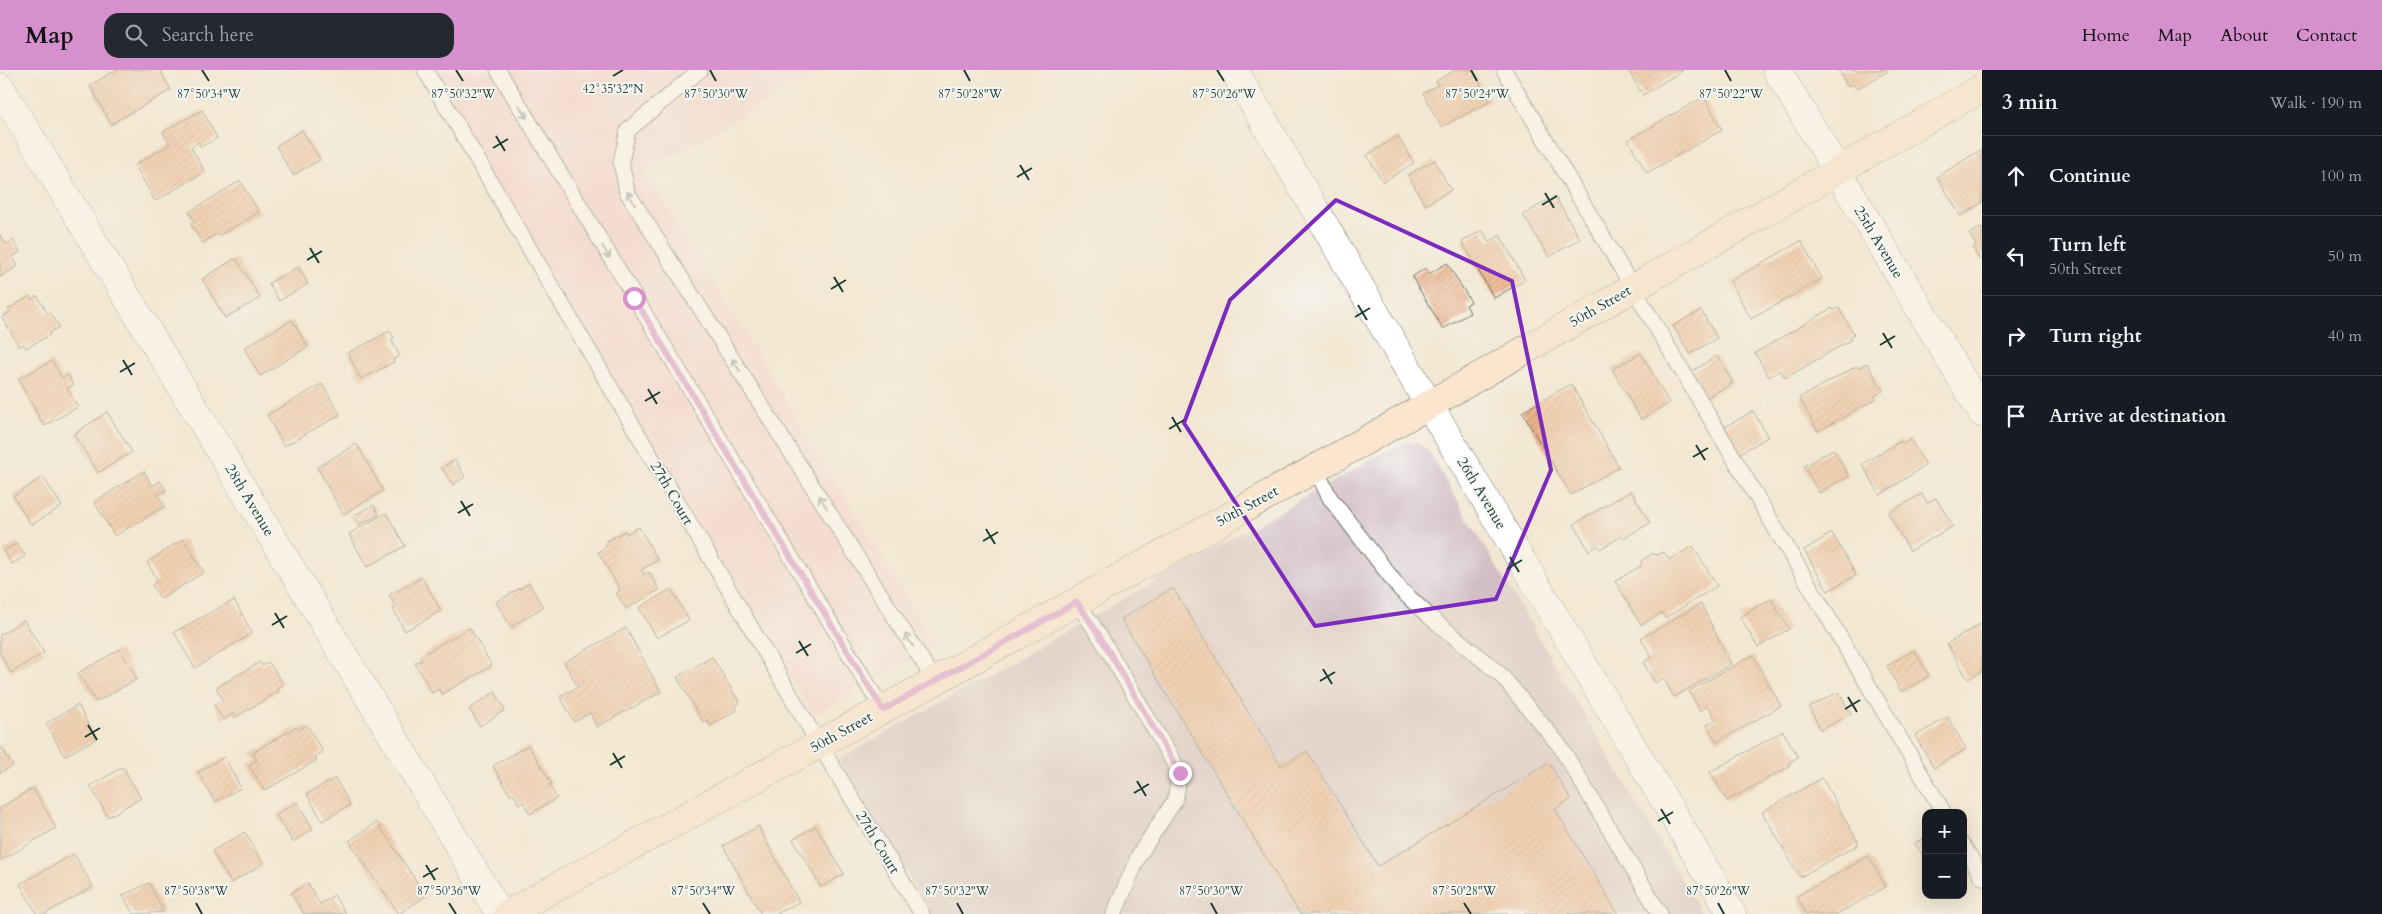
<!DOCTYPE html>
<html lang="en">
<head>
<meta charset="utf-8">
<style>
  :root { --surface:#171b24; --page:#242831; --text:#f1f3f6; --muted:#9ea1a6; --line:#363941; --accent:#d690ce }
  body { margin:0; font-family:Cardo,serif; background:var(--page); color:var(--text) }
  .controls { position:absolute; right:15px; bottom:15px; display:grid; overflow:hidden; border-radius:10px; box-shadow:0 5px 20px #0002 }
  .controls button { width:45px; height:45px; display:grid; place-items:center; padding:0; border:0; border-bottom:1px solid var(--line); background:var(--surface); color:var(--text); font:25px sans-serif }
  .stop { position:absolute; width:15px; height:15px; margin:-11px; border:4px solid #d690ce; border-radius:50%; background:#fff }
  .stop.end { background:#d690ce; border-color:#fff; box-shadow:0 1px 5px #0008 }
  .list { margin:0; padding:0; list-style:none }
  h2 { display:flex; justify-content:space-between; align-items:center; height:65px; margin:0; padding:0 20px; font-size:21px }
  h2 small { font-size:16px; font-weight:400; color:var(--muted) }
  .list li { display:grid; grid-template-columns:32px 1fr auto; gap:15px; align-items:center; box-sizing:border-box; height:80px; padding:0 20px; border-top:1px solid var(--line) }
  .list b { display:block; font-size:19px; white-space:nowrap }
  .list p { margin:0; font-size:16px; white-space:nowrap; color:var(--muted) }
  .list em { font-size:16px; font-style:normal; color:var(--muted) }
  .icon { flex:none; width:28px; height:28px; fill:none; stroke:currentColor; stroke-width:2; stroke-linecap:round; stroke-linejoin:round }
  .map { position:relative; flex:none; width:1982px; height:844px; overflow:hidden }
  header { display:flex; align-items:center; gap:30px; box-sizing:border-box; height:70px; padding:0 25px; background:var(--accent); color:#111 }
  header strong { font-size:24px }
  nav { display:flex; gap:28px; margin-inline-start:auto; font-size:18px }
  .search { width:350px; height:45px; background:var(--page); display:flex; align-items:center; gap:12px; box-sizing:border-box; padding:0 18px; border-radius:15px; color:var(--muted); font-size:19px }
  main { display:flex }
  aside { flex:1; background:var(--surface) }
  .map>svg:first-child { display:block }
  .built { fill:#f7d0cf }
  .industrial { fill:#d2bec5 }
  .building { fill:url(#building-hatch) }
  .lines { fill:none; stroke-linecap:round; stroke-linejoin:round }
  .lane-casing { stroke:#69786b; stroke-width:17 }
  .street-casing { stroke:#69786b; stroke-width:29 }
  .secondary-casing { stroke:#69786b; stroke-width:29 }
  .lane { stroke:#fff; stroke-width:15 }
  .street { stroke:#fff; stroke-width:28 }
  .secondary { stroke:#fbe5cf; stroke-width:28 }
  .oneway { stroke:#8f9e9a }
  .route { stroke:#d690ce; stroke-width:6 }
  .marked { fill:none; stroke:#7b2cbf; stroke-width:4; stroke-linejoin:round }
  .ticks { fill:none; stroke:#1f3d34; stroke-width:2 }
  .labels { text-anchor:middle; stroke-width:4; stroke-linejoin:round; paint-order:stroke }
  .street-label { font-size:15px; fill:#1f3d34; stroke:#f6f6f2 }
  .ticks-label { font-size:12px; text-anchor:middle; fill:#1f3d34; stroke:#f6f6f2; stroke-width:4; stroke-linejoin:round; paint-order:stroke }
</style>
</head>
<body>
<header>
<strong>Map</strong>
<div class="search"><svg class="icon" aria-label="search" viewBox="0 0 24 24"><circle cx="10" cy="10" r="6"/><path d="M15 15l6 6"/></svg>Search here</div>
<nav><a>Home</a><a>Map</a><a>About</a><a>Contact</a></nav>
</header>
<main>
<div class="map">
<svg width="1982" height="844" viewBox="0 0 1982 844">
  <defs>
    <pattern id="building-hatch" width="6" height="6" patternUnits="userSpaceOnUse" patternTransform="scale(1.25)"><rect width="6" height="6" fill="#f0b58d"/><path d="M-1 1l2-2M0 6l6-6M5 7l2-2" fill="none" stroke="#c29474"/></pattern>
  </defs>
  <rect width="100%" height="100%" fill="#f6f6f2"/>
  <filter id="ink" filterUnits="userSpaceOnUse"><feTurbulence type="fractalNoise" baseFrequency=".02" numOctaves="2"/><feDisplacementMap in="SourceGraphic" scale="10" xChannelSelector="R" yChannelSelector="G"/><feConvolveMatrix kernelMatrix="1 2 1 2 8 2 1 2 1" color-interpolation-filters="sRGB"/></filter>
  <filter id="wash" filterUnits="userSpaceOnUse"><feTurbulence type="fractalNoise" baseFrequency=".0096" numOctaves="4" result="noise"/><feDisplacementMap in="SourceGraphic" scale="20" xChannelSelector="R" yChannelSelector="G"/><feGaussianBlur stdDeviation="1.12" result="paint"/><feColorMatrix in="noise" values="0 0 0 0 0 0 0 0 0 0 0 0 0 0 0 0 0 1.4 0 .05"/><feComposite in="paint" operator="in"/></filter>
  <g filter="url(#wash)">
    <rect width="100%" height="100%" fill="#f2e7d2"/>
    <path class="built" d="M427,0H819L645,102L937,576L813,646Z"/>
    <path class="industrial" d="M1410,372L1418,373L1427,379L1702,844H931L838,690L1398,375Z"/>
    <g id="blocks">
      <path class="building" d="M116,0H160L171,20L111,54L90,15Z
        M1455,0H1473L1490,31L1441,57L1423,23L1438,15L1436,11Z
        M1628,0H1683L1643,25Z
        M1839,0H1886L1887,2L1856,19L1853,14L1847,16Z
        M1704,27L1722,60L1647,103L1628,70Z
        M202,40L217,68L201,77L198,72L191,77L205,102L155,131L135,95L170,74L163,62Z
        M302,60L320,90L293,105L276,76Z
        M1398,66L1414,93L1383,112L1367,85Z
        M1982,79V133L1961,146L1937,107Z
        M1434,90L1451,120L1425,135L1408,105Z
        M240,111L259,142L219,166L217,164L202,173L191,154L195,152L189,142Z
        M1555,126L1580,169L1549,187L1523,145Z
        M1982,157V189L1980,190L1973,178L1976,175L1969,164Z
        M1482,160L1489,172L1500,165L1525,210L1494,228L1462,172Z
        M0,165L6,174L13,170L20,182L13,187L18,196L0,207Z
        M1801,171L1822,209L1751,249L1730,211Z
        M236,188L260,228L225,248L202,209Z
        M1447,193L1471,232L1466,235L1470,243L1443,259L1412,207L1426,198L1429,204Z
        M298,197L308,214L279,231L269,213Z
        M30,226L32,230L37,226L48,244L51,243L59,257L49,263L50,265L26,278L24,274L19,277L2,247L10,242L8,239Z
        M1832,238L1834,240L1839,238L1854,264L1850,267L1851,270L1785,308L1781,300L1769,307L1755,283Z
        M1701,240L1717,268L1690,284L1673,256Z
        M292,250L308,277L260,306L244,278Z
        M390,261L394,268L391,270L400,286L393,289L394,292L361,309L348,283Z
        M1641,283L1669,333L1641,349L1612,299Z
        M1717,286L1733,313L1706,328L1691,302Z
        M52,291L62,308L68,305L73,315L67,318L78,337L44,356L18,309Z
        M1867,293L1883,321L1874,326L1876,329L1818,361L1799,328L1857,296L1858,298Z
        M322,314L340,345L284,376L267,345Z
        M1571,314L1619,397L1571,425L1522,342Z
        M1753,341L1768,367L1740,383L1725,357Z
        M107,342L132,382L98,403L74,364Z
        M1910,369L1926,395L1880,425L1862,394L1901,371L1902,373Z
        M357,374L383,421L343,444L317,397Z
        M1833,379L1849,406L1819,423L1804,396Z
        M455,390L465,407L453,415L442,398Z
        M144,401L152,416L160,411L166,420L158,425L165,436L115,466L94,432Z
        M43,407L62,436L31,455L13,426Z
        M1631,421L1650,453L1624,468L1622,466L1600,479L1598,475L1589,481L1574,454Z
        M1922,424L1927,433L1936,428L1953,456L1910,481L1888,443Z
        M374,435L379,445L358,455L353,446Z
        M386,443L405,476L367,497L349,464Z
        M639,457L658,490L641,500L644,505L649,502L659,520L626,539L616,523L620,521L618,516L598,482L607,476L605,472L625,461L627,464Z
        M1832,463L1856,505L1828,521L1804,480Z
        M183,469L204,502L161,529L152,515L158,511L147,492Z
        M17,473L25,486L12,494L3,481Z
        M1693,476L1717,516L1665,548L1662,543L1641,555L1615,511L1641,496L1642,490L1652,484L1658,485L1664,482L1669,490Z
        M422,507L441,541L405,561L393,539L396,538L389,525Z
        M529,513L543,537L511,557L496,532Z
        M1173,518L1281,696L1307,681L1378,796L1549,693L1571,729L1555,739L1618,844H1300L1121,549Z
        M671,519L689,550L657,568L639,538Z
        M1771,529L1789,559L1758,577L1740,547Z
        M234,530L252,563L195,598L174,562Z
        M1701,534L1731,594L1674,627L1663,608L1655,613L1643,592L1652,588L1641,568Z
        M24,550L44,583L11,603L0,584V565Z
        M1982,553V601L1968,609L1947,574Z
        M470,558L492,596L442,624L439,619L432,623L415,593L422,590L420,586Z
        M626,558L661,622L597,657L590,643L574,652L560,626L578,617L564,592Z
        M120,579L137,609L96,632L78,603Z
        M1914,580L1929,606L1901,622L1887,596Z
        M1753,585L1781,636L1717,672L1707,655L1716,650L1708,636L1700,641L1689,621Z
        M712,587L740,633L735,636L737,640L710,656L707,650L703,652L677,607Z
        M260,592L262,596L269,592L283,614L277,618L279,621L236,647L234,643L223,650L214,635L223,630L216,618Z
        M495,622L505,640L480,656L469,639Z
        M1839,622L1851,644L1821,660L1809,637Z
        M78,635L96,669L64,686L46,653Z
        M1948,647L1966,679L1934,698L1915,666Z
        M307,655L323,682L315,686L317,690L264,721L249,695L257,690L252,683L296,657L298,660Z
        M1783,661L1798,687L1789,693L1790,696L1727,731L1710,702Z
        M0,675L13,696L0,703Z
        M528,675L552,714L549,715L557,728L530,744L523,732L519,734L513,723L510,725L493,696Z
        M224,687L241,718L215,732L198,702Z
        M123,697L141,728L108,747L90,716Z
        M335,708L350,735L322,751L307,724Z
        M1822,708L1859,774L1800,807L1762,742Z
        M33,718L56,758L2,790L0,786V738Z
        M297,732L313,759L293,772L276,745Z
        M377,752L426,826L399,844L349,771Z
        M758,756L799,832L777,844H761L723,776Z
        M816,756L844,804L821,817L793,769Z
        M245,762L263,794L231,813L212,781Z
        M1926,767V791L1915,773Z
        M74,784L93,817L45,844H37L20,814Z
        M1869,786L1886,817L1837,844H1806L1797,826Z
        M149,813L164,842L133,844L123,825Z
        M308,813L320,834L334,825L346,844H304L291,823Z"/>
    </g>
  </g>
  <g filter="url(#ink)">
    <use href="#blocks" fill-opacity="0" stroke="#69786b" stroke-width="1"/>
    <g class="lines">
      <defs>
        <path id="lane" d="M425,0L819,674L922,844
          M498,0L883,640
          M700,0L628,60L621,92L627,122L935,611
          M1504,0L1944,743
          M1315,398L1330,428L1400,519L1430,547L1500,604L1560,676L1660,844
          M1077,532L1101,568L1180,703L1175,730L1139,785L1114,844
          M1963,775L1982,807"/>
        <path id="street" d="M1234,0L1429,335L1732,844
          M1777,0L1982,343
          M0,17L500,844"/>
        <path id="secondary" d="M507,844L935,611L1429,335L1982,18"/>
      </defs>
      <use href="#lane" class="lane-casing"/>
      <use href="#street" class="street-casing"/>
      <use href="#secondary" class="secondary-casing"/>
      <use href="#lane" class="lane"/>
      <use href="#street" class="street"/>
      <use href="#secondary" class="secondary"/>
    </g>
    <defs><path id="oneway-shaft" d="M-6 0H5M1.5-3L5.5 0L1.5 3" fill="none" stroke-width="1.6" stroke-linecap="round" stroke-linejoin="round" transform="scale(1.25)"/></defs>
    <g class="oneway">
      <use href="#oneway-shaft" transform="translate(523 42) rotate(59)"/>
      <use href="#oneway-shaft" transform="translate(631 128) rotate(-120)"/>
      <use href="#oneway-shaft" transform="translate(606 182) rotate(59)"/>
      <use href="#oneway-shaft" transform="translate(736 295) rotate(-122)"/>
      <use href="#oneway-shaft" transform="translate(823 432) rotate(-122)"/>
      <use href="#oneway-shaft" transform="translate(909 570) rotate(-122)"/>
    </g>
  </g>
  <g class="lines" filter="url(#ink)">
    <path class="route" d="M634,228L883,640L1077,532L1101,568L1180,703"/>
  </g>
  <path d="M0 0H1982V844H0ZM1336,130L1512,211L1551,400L1496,529L1315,556L1184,353L1230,230Z" fill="#f2e7d2" fill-opacity=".55" fill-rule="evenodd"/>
  <path class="marked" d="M1336,130L1512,211L1551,400L1496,529L1315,556L1184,353L1230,230Z"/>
  <path class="ticks" d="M202,0L209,11M456,0L463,11M710,0L716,11M964,0L970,11M1217,0L1224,11M1471,0L1477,11M1725,0L1731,11M613,6L623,0M496,66L505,81M493,78L508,69M1020,95L1029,110M1017,107L1032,98M1545,123L1554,138M1542,135L1557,126M310,178L319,193M307,190L322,181M834,207L843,222M831,219L846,210M1358,235L1367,250M1355,247L1370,238M1883,263L1892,278M1880,275L1895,266M123,290L132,305M120,302L135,293M648,319L657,334M645,331L660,322M1172,347L1181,362M1169,359L1184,350M1696,375L1705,390M1693,387L1708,378M461,431L470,446M458,443L473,434M986,459L995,474M983,471L998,462M1510,487L1519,502M1507,499L1522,490M275,543L284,558M272,555L287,546M799,571L808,586M796,583L811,574M1323,599L1332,614M1320,611L1335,602M1848,627L1857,642M1845,639L1860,630M88,655L97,670M85,667L100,658M613,683L622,698M610,695L625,686M1137,711L1146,726M1134,723L1149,714M1661,739L1670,754M1658,751L1673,742M426,795L435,810M423,807L438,798M196,833L202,844M449,833L456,844M703,833L710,844M957,833L963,844M1211,833L1217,844M1464,833L1471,844M1718,833L1724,844"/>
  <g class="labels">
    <g class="street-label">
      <text transform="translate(1879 172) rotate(59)" y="5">25th Avenue</text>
      <text transform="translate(1600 236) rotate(-30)" y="5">50th Street</text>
      <text transform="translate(672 423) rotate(60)" y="5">27th Court</text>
      <text transform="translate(1482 423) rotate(59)" y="5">26th Avenue</text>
      <text transform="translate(250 430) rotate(59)" y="5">28th Avenue</text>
      <text transform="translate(1247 436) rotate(-29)" y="5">50th Street</text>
      <text transform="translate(841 662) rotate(-29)" y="5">50th Street</text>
      <text transform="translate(878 772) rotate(59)" y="5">27th Court</text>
    </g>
  </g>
  <g class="ticks-label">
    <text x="613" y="23">42°35'32"N</text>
    <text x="209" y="28">87°50'34"W</text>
    <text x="463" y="28">87°50'32"W</text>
    <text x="716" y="28">87°50'30"W</text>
    <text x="970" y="28">87°50'28"W</text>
    <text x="1224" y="28">87°50'26"W</text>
    <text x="1477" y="28">87°50'24"W</text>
    <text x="1731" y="28">87°50'22"W</text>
    <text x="196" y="825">87°50'38"W</text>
    <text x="449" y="825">87°50'36"W</text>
    <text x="703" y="825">87°50'34"W</text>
    <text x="957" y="825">87°50'32"W</text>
    <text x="1211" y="825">87°50'30"W</text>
    <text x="1464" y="825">87°50'28"W</text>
    <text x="1718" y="825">87°50'26"W</text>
  </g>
</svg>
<div class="controls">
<button>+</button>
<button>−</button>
</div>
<div class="stop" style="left:634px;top:228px"></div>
<div class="stop end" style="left:1180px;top:703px"></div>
</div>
<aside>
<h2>3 min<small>Walk · 190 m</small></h2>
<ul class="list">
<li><svg class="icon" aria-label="ahead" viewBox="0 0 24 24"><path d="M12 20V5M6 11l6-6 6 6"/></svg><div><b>Continue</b></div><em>100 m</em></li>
<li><svg class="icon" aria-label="left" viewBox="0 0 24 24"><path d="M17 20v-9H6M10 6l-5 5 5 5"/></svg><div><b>Turn left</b><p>50th Street</p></div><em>50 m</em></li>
<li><svg class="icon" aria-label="right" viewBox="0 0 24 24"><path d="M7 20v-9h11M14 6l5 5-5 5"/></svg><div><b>Turn right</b></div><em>40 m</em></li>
<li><svg class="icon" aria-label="arrive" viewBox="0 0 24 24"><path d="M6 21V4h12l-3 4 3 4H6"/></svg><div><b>Arrive at destination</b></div></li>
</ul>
</aside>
</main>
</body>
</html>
